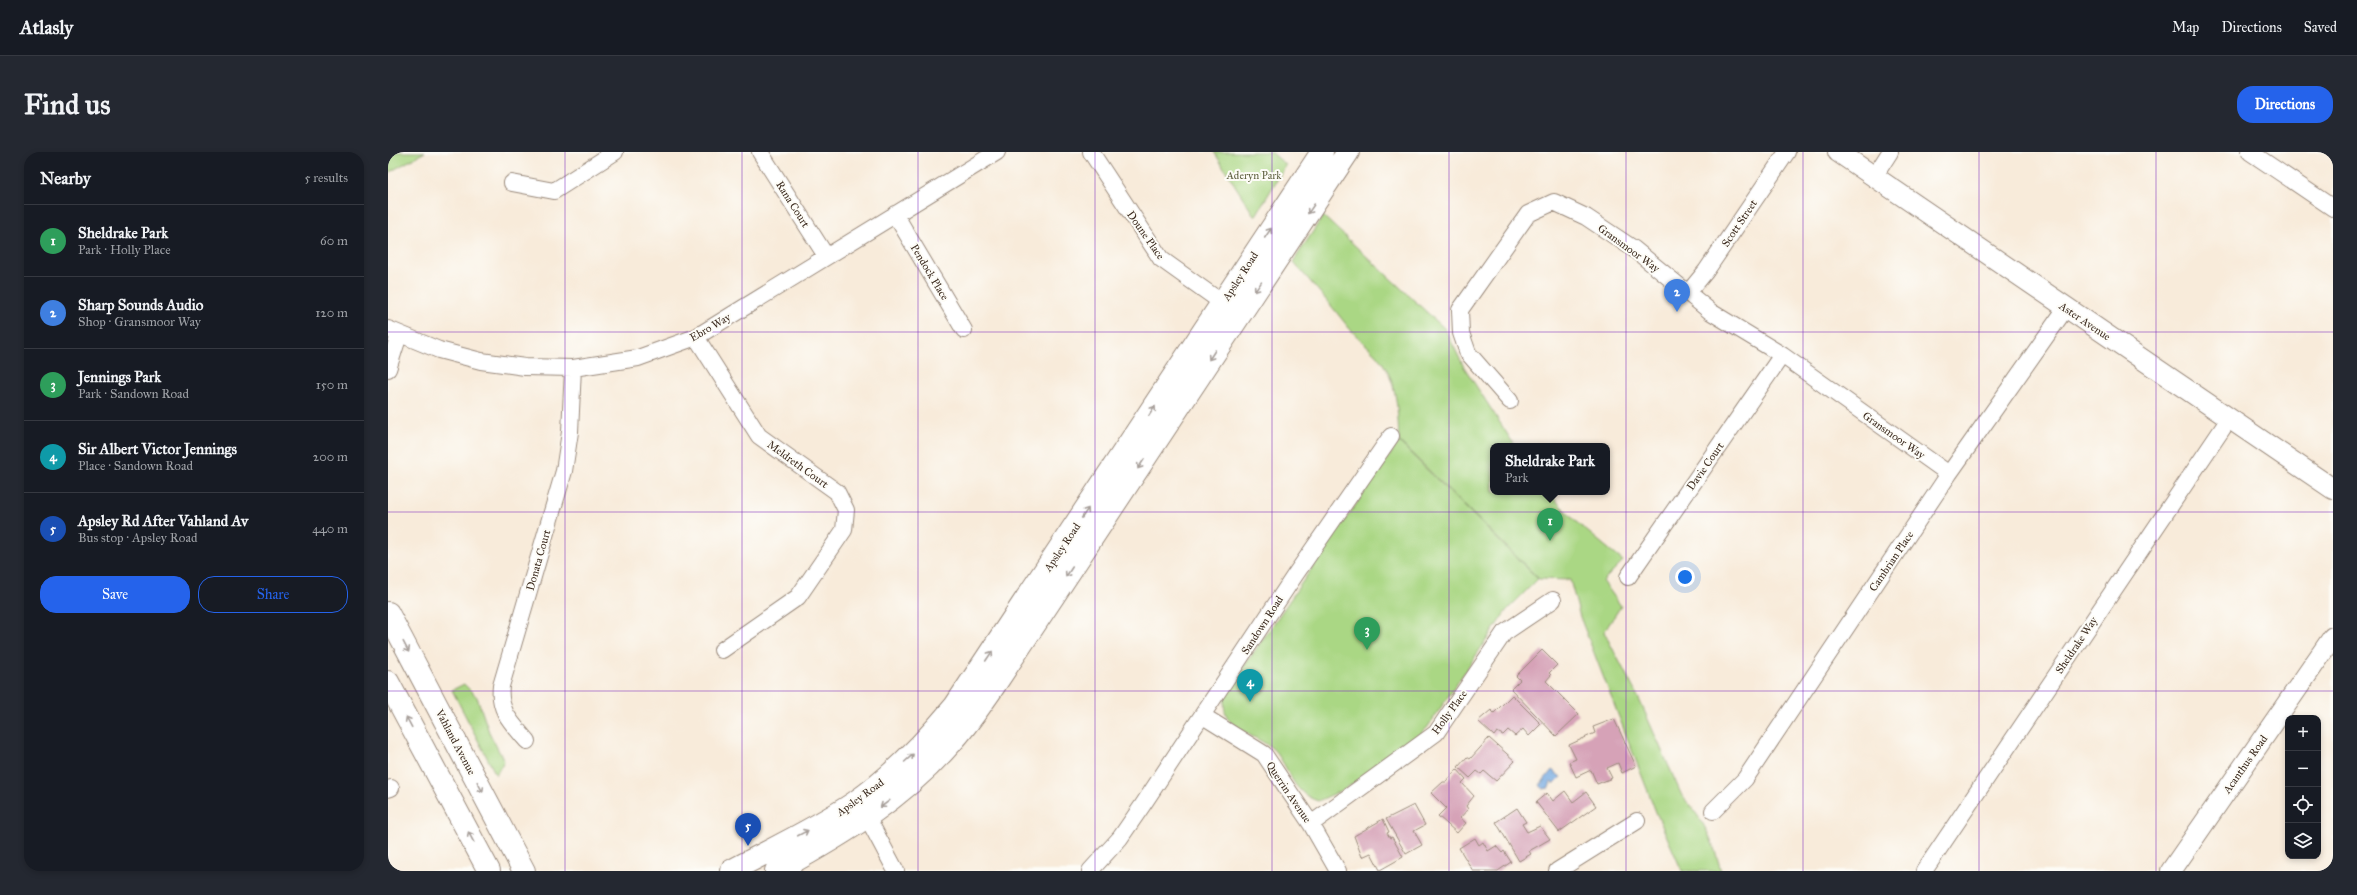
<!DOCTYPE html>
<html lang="en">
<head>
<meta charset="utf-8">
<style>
  :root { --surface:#171b24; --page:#242831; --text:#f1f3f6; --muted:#9ea1a6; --line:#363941; --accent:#2563eb }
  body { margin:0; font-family:"IM FELL Great Primer",serif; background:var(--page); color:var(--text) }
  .controls { position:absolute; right:12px; bottom:12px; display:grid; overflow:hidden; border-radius:8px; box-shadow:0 2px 6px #0003 }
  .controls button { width:36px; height:36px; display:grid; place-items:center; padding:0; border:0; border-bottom:1px solid var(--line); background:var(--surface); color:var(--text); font:20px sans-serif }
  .you { position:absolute; left:1297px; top:425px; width:14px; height:14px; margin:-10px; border:3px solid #fff; border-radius:50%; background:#1a73e8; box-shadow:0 0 0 6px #1a73e833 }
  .badge { display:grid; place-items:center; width:26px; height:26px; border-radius:50%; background:var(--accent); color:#fff; font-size:13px; font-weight:700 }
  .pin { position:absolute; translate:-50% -33px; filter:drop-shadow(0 1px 2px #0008) }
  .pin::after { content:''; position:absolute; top:21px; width:14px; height:12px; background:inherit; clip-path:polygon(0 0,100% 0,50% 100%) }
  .popup { position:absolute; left:1102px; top:291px; width:120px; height:52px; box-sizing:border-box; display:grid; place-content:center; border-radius:8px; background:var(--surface); filter:drop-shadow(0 1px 3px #0005); font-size:13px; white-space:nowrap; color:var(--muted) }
  .popup b { font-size:15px; color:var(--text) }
  .popup::after { content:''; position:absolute; left:50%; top:100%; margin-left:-8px; border:8px solid transparent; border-top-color:var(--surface) }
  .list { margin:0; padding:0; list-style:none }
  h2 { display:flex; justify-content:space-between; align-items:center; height:52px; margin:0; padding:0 16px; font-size:17px }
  h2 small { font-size:13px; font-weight:400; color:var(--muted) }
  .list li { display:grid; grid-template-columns:26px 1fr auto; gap:12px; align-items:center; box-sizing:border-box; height:72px; padding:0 16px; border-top:1px solid var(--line) }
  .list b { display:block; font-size:15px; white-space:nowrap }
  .list p { margin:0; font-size:13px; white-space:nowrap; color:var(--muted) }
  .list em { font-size:13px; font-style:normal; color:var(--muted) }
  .actions { display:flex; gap:8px; padding:12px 16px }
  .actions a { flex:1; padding:9px 0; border:1px solid var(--accent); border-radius:16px; text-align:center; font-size:14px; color:var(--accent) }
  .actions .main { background:var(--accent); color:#fff }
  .icon { flex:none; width:22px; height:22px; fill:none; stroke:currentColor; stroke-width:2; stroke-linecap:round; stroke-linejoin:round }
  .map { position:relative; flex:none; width:1945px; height:719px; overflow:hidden; border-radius:16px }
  header { display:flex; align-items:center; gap:24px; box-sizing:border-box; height:56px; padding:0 20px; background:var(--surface); border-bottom:1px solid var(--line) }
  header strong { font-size:19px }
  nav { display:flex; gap:22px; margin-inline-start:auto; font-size:14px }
  .intro { display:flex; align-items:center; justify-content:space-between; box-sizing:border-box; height:96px; padding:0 24px }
  h1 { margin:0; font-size:28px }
  .button { padding:10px 18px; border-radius:16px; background:var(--accent); color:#fff; font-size:14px; font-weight:700 }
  main { display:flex; gap:24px; padding:0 24px }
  aside { flex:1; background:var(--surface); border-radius:16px; box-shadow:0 2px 6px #0003 }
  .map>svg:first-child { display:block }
  .green { fill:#aad784; stroke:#728051 }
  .water { fill:#74a9e1; stroke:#586a80 }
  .building { fill:#d6a2b7 }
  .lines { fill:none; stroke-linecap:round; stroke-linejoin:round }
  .minor-casing { stroke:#9a8a7c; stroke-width:18 }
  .tertiary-casing { stroke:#9a8a7c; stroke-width:22 }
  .secondary-casing { stroke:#9a8a7c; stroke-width:24 }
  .minor { stroke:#fff; stroke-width:16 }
  .tertiary { stroke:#fff; stroke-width:20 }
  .secondary { stroke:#fff; stroke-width:22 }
  .oneway { stroke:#a79f9a }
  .grid { fill:none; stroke:#7b2cbf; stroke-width:1; stroke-opacity:0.55 }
  .labels { text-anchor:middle; stroke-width:4; stroke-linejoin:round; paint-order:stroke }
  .park-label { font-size:11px; fill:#5c5e3d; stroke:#fdfcf7 }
  .street-label { font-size:11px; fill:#3b2a1e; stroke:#fdfcf7 }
</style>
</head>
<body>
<header>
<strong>Atlasly</strong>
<nav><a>Map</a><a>Directions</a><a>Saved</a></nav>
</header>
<div class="intro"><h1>Find us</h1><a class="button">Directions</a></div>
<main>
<aside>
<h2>Nearby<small>5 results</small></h2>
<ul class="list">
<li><span class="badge" style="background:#2e9e5b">1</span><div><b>Sheldrake Park</b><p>Park · Holly Place</p></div><em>60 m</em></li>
<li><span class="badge" style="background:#3f7fe0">2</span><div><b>Sharp Sounds Audio</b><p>Shop · Gransmoor Way</p></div><em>120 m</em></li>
<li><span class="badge" style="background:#2e9e5b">3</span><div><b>Jennings Park</b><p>Park · Sandown Road</p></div><em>150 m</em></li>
<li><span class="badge" style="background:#0f9aa8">4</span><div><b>Sir Albert Victor Jennings</b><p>Place · Sandown Road</p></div><em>200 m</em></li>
<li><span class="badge" style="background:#1a4fb4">5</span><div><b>Apsley Rd After Vahland Av</b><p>Bus stop · Apsley Road</p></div><em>440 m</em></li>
</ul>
<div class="actions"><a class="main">Save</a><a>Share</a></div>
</aside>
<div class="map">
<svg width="1945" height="719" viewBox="0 0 1945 719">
  <rect width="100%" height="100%" fill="#fdfcf7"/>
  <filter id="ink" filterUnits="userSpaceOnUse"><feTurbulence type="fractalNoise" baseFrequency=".025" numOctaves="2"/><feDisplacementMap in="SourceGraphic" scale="8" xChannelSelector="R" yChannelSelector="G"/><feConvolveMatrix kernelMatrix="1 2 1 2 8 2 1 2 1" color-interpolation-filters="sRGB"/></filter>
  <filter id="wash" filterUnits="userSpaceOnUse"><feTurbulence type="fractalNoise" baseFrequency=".012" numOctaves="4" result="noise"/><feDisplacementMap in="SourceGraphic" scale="16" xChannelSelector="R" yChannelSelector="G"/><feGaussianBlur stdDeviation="0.9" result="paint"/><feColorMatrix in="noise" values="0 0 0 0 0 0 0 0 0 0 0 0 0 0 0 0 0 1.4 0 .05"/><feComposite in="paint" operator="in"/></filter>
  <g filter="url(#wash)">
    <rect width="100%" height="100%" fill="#f8ebda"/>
    <path class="green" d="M0,0H37L0,21Z
      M826,0H883L898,13L867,65Z
      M935,64L1057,177L1076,215L1127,294H1105V340H1160L1187,369L1235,409L1215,429L1233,454L1216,480L1251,547L1294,644C1317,670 1324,686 1333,719H1294L1268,660L1192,465L1182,428L1151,427L1011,289C1010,269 1010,244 1002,225C993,202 976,193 961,176C943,153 925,132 905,110Z
      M1011,290L1150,427L1118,459L1039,576L1011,601L957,637L930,649C902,640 903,616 885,597C874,587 850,580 841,568C835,559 836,552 837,542Z
      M76,532L89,545L101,580L116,609L108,623L64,538Z"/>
    <path class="water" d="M1164,618L1173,625L1166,632L1163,630L1161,636L1155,637L1152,633Z"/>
    <g id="blocks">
      <path class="building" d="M1154,498L1169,513L1161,521L1163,523L1158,529L1191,562L1168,584L1123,537L1132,528L1128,524Z
        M1124,543L1153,572L1141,584L1135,577L1127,584L1120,578L1115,583L1109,580L1106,584L1090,569L1103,558L1106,561Z
        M1226,567L1248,614L1234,621L1230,611L1219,616L1224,626L1209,632L1203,618L1188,625L1181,610L1188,607L1181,593L1207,581L1205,575Z
        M1101,586L1127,609L1108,629L1096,619L1093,622L1089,619L1082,626L1070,615L1079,605L1082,607Z
        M1069,617L1078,627L1074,631L1086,644L1078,654L1080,657L1072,666L1078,671L1069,681L1050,664L1058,656L1043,641L1055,630H1058Z
        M1177,639L1185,650L1198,640L1208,654L1171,680L1148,650L1159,641L1165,649Z
        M1026,653L1037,673L1026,679L1034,693L1018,702L998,667Z
        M1129,656L1138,670L1134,672L1139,680L1152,674L1162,687L1141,699L1143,702L1131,709L1108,670Z
        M995,667L1001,680L999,681L1002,686L1004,685L1015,705L992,718L983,701L974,705L966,684Z
        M1087,686L1091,693L1095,690L1100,699L1108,694L1114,701L1116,699L1123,710L1110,719H1085L1071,696Z"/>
    </g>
  </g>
  <g filter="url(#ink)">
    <use href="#blocks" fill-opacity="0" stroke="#9a8a7c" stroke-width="1"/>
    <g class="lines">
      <defs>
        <path id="minor" d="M372,0L438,104
          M703,0L773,107L843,157
          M1862,0L1945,56
          M1486,25L1502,0
          M124,31L166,39L227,0
          M507,62L576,178
          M1300,141L1318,119L1399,0
          M0,177L51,198L93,209L137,215L185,216L250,206L308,185L609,0
          M308,185L371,284L449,340L458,358L456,378L410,445L334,498
          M0,217L11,183
          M1122,249L1080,201L1073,181L1072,158L1140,62L1166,50L1198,65L1246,97L1323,160L1394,203L1561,322
          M1240,425L1394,203
          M815,564L876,602L923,672L950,719
          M139,589C124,571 110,559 113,534L176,319L182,280L185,216
          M0,637L3,636
          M471,656L484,674L508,719
          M1325,659L1357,627L1561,322L1678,156
          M923,672L1048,581L1116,481L1165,448
          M702,719L732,686L754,654L907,423L1003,284
          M1169,719L1249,669
          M1536,719L1841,267"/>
        <path id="tertiary" d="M1450,0L1945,337
          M1783,719L1945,485"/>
        <path id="secondary" d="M0,461L136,719
          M0,530L101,719
          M343,719C384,697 427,677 466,651C505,624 537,590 567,554L934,0
          M388,719C453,684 514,647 563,591C578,575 590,557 602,540L960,0"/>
      </defs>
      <use href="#minor" class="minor-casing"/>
      <use href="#tertiary" class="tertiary-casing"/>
      <use href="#secondary" class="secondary-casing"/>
      <use href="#minor" class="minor"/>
      <use href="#tertiary" class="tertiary"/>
      <use href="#secondary" class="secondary"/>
    </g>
    <defs><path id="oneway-shaft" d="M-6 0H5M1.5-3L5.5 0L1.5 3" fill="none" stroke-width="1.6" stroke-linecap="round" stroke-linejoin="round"/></defs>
    <g class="oneway">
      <use href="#oneway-shaft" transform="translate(923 57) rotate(124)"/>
      <use href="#oneway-shaft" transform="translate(880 81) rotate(-56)"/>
      <use href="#oneway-shaft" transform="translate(870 135) rotate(125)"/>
      <use href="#oneway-shaft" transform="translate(824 203) rotate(123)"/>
      <use href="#oneway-shaft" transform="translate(764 259) rotate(-57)"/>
      <use href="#oneway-shaft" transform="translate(753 312) rotate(123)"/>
      <use href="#oneway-shaft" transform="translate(697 361) rotate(-56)"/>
      <use href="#oneway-shaft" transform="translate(681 420) rotate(123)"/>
      <use href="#oneway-shaft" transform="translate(18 495) rotate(62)"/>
      <use href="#oneway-shaft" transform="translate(601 504) rotate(-56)"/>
      <use href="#oneway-shaft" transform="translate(21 570) rotate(-118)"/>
      <use href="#oneway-shaft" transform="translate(521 606) rotate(-42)"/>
      <use href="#oneway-shaft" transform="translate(92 635) rotate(62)"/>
      <use href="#oneway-shaft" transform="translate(497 652) rotate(143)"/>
      <use href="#oneway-shaft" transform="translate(415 681) rotate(-28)"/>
      <use href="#oneway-shaft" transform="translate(83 685) rotate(-118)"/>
    </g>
  </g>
  <path class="grid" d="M177,0V719M354,0V719M530,0V719M707,0V719M884,0V719M1061,0V719M1238,0V719M1415,0V719M1591,0V719M1768,0V719M0,180H1945M0,360H1945M0,539H1945"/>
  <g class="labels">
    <g class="park-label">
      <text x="866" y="27">Aderyn Park</text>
    </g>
    <g class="street-label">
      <text transform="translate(405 52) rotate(58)" y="4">Rana Court</text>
      <text transform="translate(1351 71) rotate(-56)" y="4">Scott Street</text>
      <text transform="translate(758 83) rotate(55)" y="4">Doune Place</text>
      <text transform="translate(1241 96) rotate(36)" y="4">Gransmoor Way</text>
      <text transform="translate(542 120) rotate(59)" y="4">Pendock Place</text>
      <text transform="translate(852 124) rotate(-57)" y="4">Apsley Road</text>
      <text transform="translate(1697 169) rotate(34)" y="4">Aster Avenue</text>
      <text transform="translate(322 175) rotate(-30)" y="4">Ebro Way</text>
      <text transform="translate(1506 283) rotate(35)" y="4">Gransmoor Way</text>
      <text transform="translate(410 312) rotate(36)" y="4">Meldreth Court</text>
      <text transform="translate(1317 314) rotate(-55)" y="4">Davie Court</text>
      <text transform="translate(674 395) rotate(-56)" y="4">Apsley Road</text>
      <text transform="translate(150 408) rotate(-74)" y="4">Donata Court</text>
      <text transform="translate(1503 409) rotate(-56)" y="4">Cambrian Place</text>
      <text transform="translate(874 473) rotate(-57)" y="4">Sandown Road</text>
      <text transform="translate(1688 493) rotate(-56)" y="4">Sheldrake Way</text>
      <text transform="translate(1061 560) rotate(-54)" y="4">Holly Place</text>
      <text transform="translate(68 590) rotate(62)" y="4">Vahland Avenue</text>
      <text transform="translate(1857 612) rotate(-55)" y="4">Acanthus Road</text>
      <text transform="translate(901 640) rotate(56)" y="4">Querrin Avenue</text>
      <text transform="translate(472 645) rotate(-36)" y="4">Apsley Road</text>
    </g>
  </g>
</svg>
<div class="controls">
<button>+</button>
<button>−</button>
<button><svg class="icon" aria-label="locate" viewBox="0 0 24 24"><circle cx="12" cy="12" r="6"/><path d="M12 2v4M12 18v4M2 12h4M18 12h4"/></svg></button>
<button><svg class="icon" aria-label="layers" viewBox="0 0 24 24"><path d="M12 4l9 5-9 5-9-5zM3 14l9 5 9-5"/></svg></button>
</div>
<div class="you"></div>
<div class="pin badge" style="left:1162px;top:389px;background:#2e9e5b">1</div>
<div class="popup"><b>Sheldrake Park</b>Park</div>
<div class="pin badge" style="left:1289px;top:160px;background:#3f7fe0">2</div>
<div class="pin badge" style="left:979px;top:498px;background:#2e9e5b">3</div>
<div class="pin badge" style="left:862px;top:550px;background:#0f9aa8">4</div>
<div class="pin badge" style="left:360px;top:694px;background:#1a4fb4">5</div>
</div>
</main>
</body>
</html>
